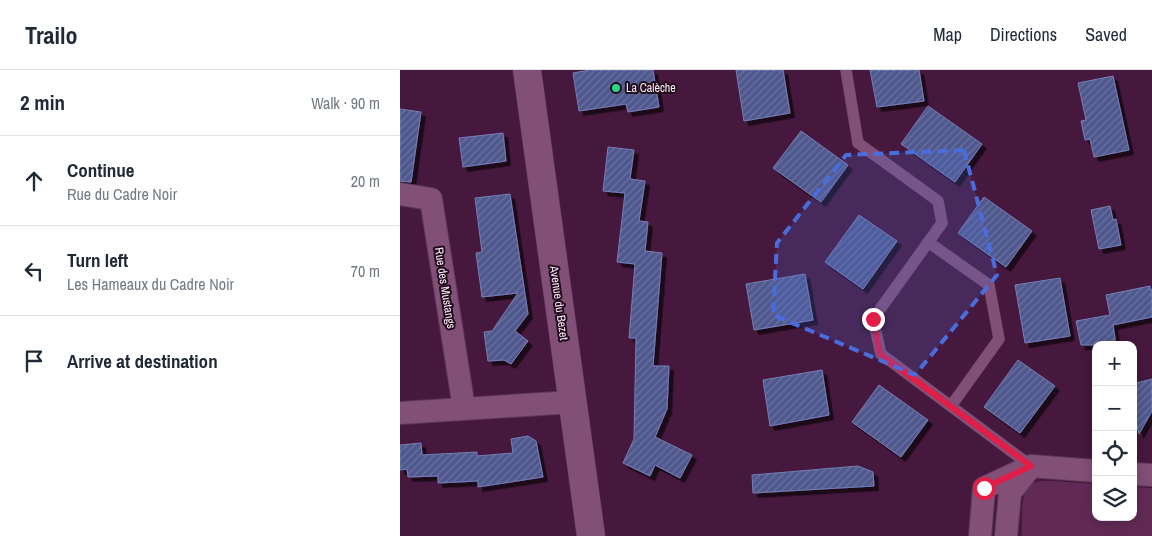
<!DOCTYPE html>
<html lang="en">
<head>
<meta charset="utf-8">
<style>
  :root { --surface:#fff; --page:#f2f2f3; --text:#1f2937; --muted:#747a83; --line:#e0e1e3 }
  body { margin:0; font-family:"Archivo Narrow",sans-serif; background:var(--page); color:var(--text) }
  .controls { position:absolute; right:15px; bottom:15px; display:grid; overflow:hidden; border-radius:10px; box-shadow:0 2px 12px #0003 }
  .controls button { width:45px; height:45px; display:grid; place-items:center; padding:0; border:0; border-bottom:1px solid var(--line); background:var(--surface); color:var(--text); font:25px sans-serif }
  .stop { position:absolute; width:15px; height:15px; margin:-11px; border:4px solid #e11d48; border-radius:50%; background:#fff }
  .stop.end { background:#e11d48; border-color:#fff; box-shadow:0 1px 5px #0008 }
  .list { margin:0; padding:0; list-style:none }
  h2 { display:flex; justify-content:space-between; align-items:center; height:65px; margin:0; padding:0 20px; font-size:21px }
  h2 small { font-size:16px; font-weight:400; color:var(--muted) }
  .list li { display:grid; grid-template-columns:32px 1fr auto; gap:15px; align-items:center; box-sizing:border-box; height:90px; padding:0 20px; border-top:1px solid var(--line) }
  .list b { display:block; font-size:19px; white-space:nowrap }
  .list p { margin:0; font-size:16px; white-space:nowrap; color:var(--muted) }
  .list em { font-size:16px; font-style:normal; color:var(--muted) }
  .icon { flex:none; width:28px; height:28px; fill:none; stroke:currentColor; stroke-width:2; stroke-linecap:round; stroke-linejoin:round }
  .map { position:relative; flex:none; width:752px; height:466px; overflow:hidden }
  header { display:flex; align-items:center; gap:30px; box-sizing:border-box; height:70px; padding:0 25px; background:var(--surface); border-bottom:1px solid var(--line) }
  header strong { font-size:24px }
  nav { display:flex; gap:28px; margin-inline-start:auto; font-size:18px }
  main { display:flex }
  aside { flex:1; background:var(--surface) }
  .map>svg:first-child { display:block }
  .park { fill:#612a56 }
  .building { fill:url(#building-hatch); stroke:#757fb8; filter:url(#shadow) }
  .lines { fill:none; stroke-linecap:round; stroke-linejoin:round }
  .service-casing { stroke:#5d3856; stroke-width:12 }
  .minor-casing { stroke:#5d3856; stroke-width:24 }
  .tertiary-casing { stroke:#5d3856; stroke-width:29 }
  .service { stroke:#824f76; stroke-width:11 }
  .minor { stroke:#824f76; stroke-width:22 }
  .tertiary { stroke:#824f76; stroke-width:28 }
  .route { stroke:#e11d48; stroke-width:6 }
  .marked { fill:#4a6dde; fill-opacity:0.2; stroke:#4a6dde; stroke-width:4; stroke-dasharray:10 6; stroke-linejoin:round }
  .poi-dot { fill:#29d885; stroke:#210c1c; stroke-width:2 }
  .labels { text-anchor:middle; stroke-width:4; stroke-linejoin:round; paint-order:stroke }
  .poi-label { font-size:12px; fill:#fdebf8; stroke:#210c1c; text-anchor:start }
  .street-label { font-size:12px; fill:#fdebf8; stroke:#210c1c }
</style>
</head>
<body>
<header>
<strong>Trailo</strong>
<nav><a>Map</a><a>Directions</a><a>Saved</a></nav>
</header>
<main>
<aside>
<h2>2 min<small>Walk · 90 m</small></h2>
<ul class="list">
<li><svg class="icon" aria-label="ahead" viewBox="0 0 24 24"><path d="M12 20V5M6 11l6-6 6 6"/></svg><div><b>Continue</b><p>Rue du Cadre Noir</p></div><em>20 m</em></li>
<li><svg class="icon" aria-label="left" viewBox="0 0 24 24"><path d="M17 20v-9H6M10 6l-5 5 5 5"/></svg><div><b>Turn left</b><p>Les Hameaux du Cadre Noir</p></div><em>70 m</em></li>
<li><svg class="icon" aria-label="arrive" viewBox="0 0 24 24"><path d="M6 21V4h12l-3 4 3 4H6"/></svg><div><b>Arrive at destination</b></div></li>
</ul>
</aside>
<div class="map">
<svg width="752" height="466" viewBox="0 0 752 466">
  <defs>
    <pattern id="building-hatch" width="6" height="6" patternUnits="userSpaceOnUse" patternTransform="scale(1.25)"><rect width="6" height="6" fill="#50598e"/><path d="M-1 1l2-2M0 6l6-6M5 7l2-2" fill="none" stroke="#6a719f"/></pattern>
    <filter id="shadow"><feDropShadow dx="4.5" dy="4.5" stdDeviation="0" flood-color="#0009"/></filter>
  </defs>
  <rect width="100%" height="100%" fill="#46183d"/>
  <path class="park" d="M650,411L696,414V447H733V417L752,418V466H622C622,454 620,422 630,415C636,411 643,411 650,411Z"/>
  <path class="building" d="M190,0H253L259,37L228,42L226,34L179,41L173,3Z
    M336,0H383L390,43L344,51Z
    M470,0H519L524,31L477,37Z
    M713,6L729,80L694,87L690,69L685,70L681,51L686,50L678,13Z
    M528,36L582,74L555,112L501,74Z
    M0,39L21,42L11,112L0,111Z
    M401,61L448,95L421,132L373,98Z
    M103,63L106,91L63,97L59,68Z
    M208,77L234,80L230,109L245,111L239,151L248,152L245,181L262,183L253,296H269L267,339L255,367L292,385L280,408L255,395L250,406L223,393L234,369L236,268H229L235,194L217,192L225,123L203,121Z
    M110,124L128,244L115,261L128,271L111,294L104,290L88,291L84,262L92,261L118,223L82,227L76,183L82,182L75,128Z
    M584,127L632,161L606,197L558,163Z
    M710,136L713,150L716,149L721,175L699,179L691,140Z
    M459,145L497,171L463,219L425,192Z
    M405,204L413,250L354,260L346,214Z
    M660,208L670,266L625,273L615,215Z
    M750,216V220L752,219V247L713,255L716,275H681L676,251L710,245L706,225Z
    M618,290L655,316L620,363L584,337Z
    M422,300L429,345L370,356L363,310Z
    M752,309V341L739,364L733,340V314Z
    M479,315L528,350L501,387L452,352Z
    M128,366L136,371L143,407L78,417V411L38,413V406L8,407L7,399L0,400V375L21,373L22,385L77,382V386L113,383L111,369Z
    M458,396L473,402L474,416L353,423L352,405Z"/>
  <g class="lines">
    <defs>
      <path id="service" d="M446,0L458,73L538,131L542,153L473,249L481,284L631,396
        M528,172L589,215L599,269L551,336"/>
      <path id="minor" d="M0,124L31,129L64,338
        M0,343L173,332
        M733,404L752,405
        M580,466L584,418L631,396L696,401
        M606,466L610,423L629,399"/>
      <path id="tertiary" d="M127,0L191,466"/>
    </defs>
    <use href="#service" class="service-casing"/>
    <use href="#minor" class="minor-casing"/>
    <use href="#tertiary" class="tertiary-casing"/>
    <use href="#service" class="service"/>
    <use href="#minor" class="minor"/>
    <use href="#tertiary" class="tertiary"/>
  </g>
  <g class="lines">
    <path class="route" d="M473,249L480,284L631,396L584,418"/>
  </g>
  <path class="marked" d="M564,80L597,205L515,305L373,245L377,173L446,85Z"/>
  <circle class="poi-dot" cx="216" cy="18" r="5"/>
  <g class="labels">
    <g class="poi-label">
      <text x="226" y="22">La Calèche</text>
    </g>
    <g class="street-label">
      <text transform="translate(45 218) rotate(81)" y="4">Rue des Mustangs</text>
      <text transform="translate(159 233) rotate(82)" y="4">Avenue du Bezet</text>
    </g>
  </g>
</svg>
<div class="controls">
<button>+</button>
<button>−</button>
<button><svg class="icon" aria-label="locate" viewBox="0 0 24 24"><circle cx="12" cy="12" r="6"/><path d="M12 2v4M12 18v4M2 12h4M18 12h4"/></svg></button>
<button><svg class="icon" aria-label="layers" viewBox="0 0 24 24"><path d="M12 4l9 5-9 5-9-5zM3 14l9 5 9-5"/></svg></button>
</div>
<div class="stop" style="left:584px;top:418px"></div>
<div class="stop end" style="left:473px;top:249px"></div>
</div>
</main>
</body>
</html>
